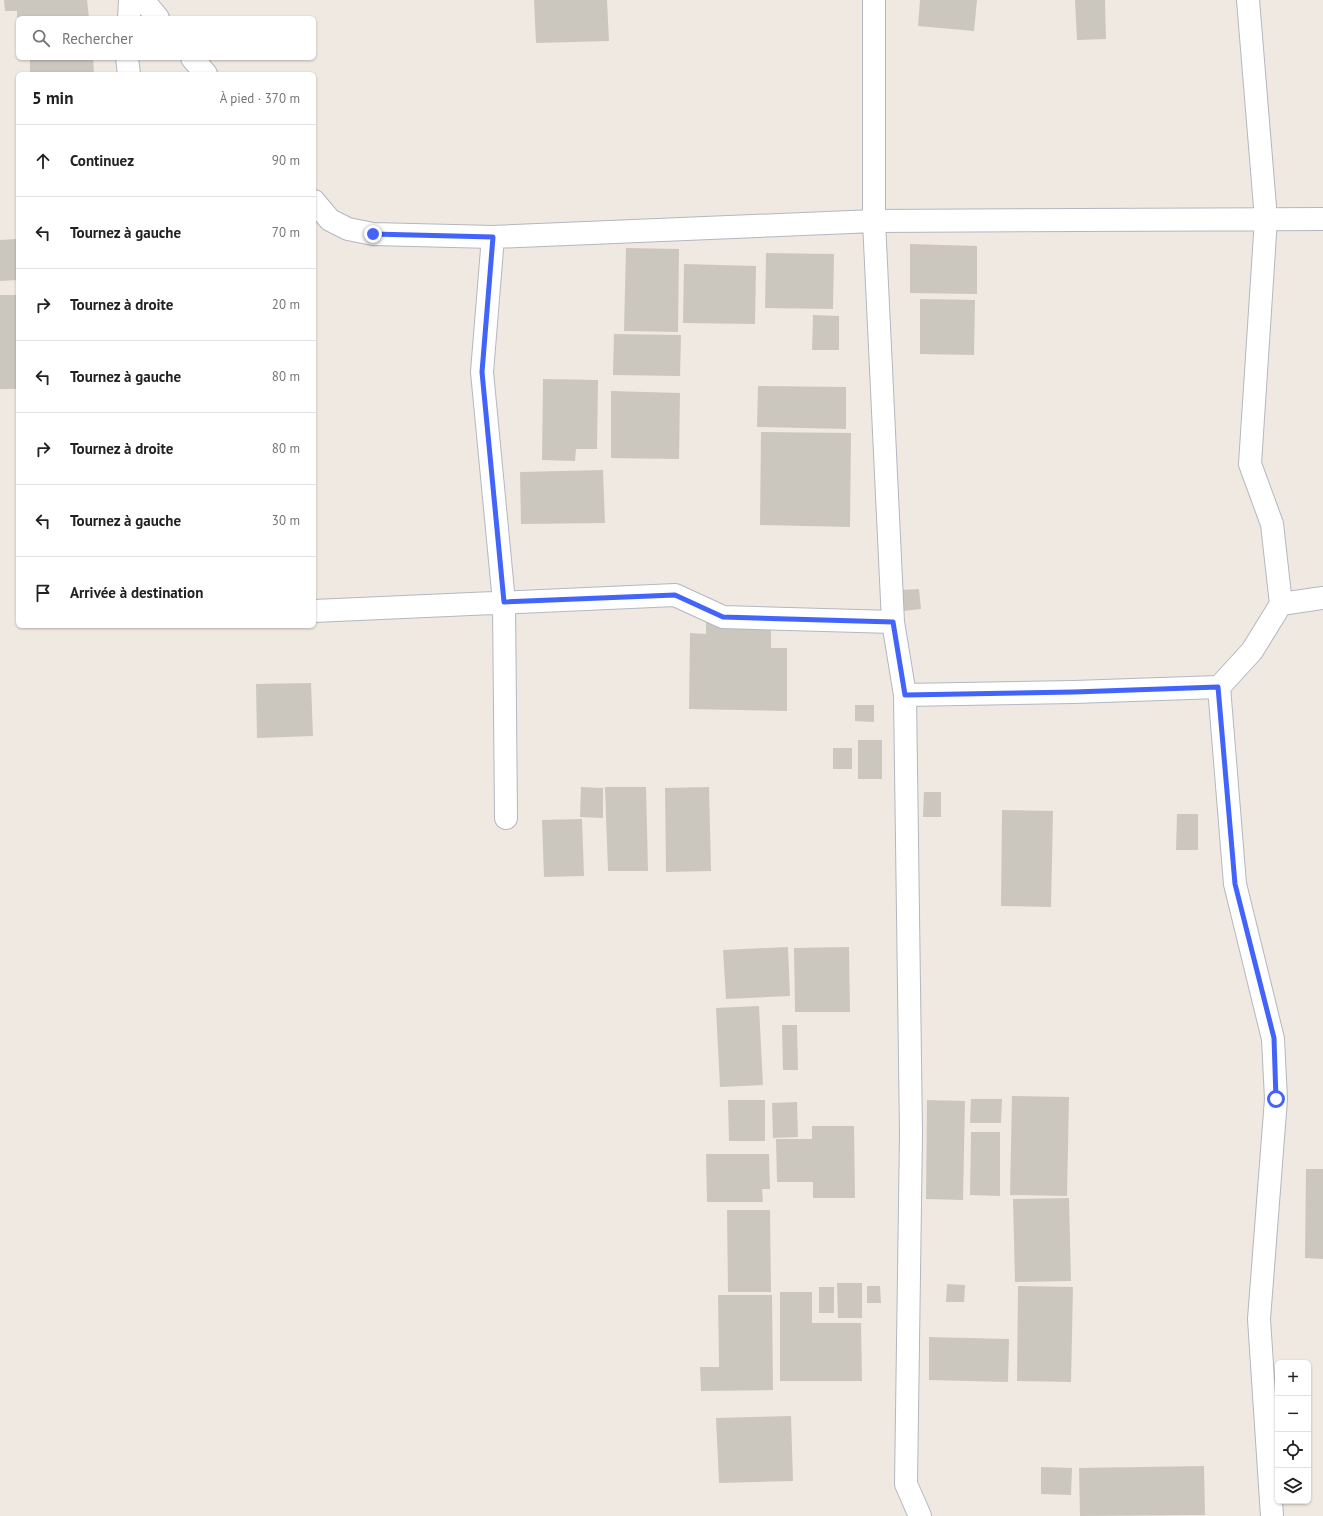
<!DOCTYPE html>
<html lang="fr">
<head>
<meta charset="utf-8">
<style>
  :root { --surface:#fff; --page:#f6f6f6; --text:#222; --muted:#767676; --line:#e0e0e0 }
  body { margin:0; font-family:"PT Sans",sans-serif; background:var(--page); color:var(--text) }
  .controls { position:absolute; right:12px; bottom:12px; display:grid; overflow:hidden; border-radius:6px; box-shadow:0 1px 3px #0004 }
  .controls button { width:36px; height:36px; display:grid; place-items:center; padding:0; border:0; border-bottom:1px solid var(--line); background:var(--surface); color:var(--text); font:20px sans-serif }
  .stop { position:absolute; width:12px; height:12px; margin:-9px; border:3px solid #4264fb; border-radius:50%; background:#fff }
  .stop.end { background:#4264fb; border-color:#fff; box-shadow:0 1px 4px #0008 }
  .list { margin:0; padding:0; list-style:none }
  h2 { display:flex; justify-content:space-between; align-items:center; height:52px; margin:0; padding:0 16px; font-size:17px }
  h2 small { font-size:13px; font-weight:400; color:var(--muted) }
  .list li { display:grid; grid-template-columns:26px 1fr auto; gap:12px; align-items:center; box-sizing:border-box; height:72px; padding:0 16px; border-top:1px solid var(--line) }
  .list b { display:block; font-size:15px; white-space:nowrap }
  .list em { font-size:13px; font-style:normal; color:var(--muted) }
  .icon { flex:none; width:22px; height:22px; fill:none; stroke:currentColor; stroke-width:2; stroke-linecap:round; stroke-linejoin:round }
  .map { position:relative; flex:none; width:1323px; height:1516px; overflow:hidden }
  .search { position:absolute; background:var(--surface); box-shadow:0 1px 3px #0004; left:16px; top:16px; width:300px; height:44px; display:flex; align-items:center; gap:10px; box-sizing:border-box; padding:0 14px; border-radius:6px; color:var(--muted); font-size:15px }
  .panel { position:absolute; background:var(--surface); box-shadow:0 1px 3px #0004; left:16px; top:72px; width:300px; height:556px; border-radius:6px }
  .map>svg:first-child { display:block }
  .building { fill:#cbc7bf }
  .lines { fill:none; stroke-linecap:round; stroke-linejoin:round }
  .minor-casing { stroke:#b4b7c1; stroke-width:24 }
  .minor { stroke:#fff; stroke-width:22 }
  .route { stroke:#4264fb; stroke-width:5 }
</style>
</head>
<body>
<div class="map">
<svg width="1323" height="1516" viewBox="0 0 1323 1516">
  <rect width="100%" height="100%" fill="#efe9e1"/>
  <path class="building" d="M4,0H87L89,18H17V11H5Z
    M534,0H607L609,41L536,43Z
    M920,0H977L974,31L918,26Z
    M1075,0H1105L1106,39L1077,40Z
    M30,58H93L94,74H30Z
    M16,239V247H18V280L0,281V240Z
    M910,244L977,246V294L910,293Z
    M626,248L679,249L678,332L624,331Z
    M766,253L834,254L833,309L765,308Z
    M684,264L756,266L755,324L683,323Z
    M0,295H18V389H0Z
    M920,299L975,300L974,355L920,354Z
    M813,315L839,316V350H812Z
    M614,334L681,335L680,376L613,375Z
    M543,379L598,380L597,449H576L575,461L542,460Z
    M758,386L846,387V429L757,427Z
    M611,391L680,393L679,459L611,458Z
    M761,432L851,433L850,527L760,525Z
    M603,470L605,523L521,524L520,472Z
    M919,589L921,609L903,611L901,590Z
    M706,621L771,622V648H787V711L689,709L690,633L706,634Z
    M311,683L313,736L257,738L256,684Z
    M855,705H874V722L855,721Z
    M858,740H882V779H858Z
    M833,748H852V769H833Z
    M581,787L603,788V818L580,817Z
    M605,787H646L648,871H608Z
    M709,787L711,871L666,872L665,788Z
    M924,792H941V817H923Z
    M1002,810L1053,811L1051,907L1001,906Z
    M1177,814H1198V850H1176Z
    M582,819L584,876L544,877L542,820Z
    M788,947L790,996L726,999L723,950Z
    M849,947L850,1012H795L794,948Z
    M759,1006L763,1085L720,1087L716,1008Z
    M782,1025H797L798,1070H783Z
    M1012,1096L1069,1097L1067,1196L1010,1195Z
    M971,1099H1002L1001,1123H970Z
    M728,1100H765V1141H729Z
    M927,1100L965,1101L963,1200L926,1199Z
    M797,1102L798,1137L773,1138L772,1103Z
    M812,1126H854L855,1198H813V1182H777L776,1139H812Z
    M971,1132H1000V1196L970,1195Z
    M706,1154H769L770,1189H762L763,1202H707Z
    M1306,1169H1323V1259L1305,1258Z
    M1069,1198L1071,1281L1015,1282L1013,1199Z
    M727,1210H770L771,1292H728Z
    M837,1283H862V1318H838Z
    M947,1284L965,1285L964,1302H946Z
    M867,1286H880L881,1303H867Z
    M1018,1286L1073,1287L1071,1382L1017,1381Z
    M819,1287H834V1313H819Z
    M780,1292H812V1323H861L862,1381H780Z
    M718,1295H772L773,1390L701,1391L700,1367H719Z
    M929,1337L1009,1339L1008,1382L929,1380Z
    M791,1416L793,1481L719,1483L716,1418Z
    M1204,1466L1205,1515L1080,1516L1079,1468Z
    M1041,1467L1072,1468L1071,1495L1041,1494Z"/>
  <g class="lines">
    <defs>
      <path id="minor" d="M143,0L158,18
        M874,0V221L893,622L905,695
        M1248,0L1266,219L1250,464L1272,524L1281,604L1323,598
        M129,18L130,0
        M127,58L129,74
        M192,58L206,74
        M314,201L330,220L348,229L373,234L493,237L874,221L1323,219
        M493,237L482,372L504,602L506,818
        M314,611L675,595L723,617L893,622
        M1219,687L1235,884L1273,1039L1276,1099L1259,1319L1272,1516
        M920,1516L906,1484L911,1133L905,695L1074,692L1219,687L1252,651L1281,604"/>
    </defs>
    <use href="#minor" class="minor-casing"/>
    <use href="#minor" class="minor"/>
  </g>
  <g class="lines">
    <path class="route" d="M373,234L493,237L482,372L504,602L675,595L723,617L893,622L905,695L1074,692L1218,687L1235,884L1274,1038L1276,1099"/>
  </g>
</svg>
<div class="controls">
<button>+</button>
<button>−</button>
<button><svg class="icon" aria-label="locate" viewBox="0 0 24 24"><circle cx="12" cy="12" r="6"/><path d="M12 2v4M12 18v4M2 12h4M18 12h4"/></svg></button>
<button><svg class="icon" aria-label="layers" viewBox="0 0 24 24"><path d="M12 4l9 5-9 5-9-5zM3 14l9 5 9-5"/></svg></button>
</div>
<div class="stop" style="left:1276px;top:1099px"></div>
<div class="stop end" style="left:373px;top:234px"></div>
<div class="search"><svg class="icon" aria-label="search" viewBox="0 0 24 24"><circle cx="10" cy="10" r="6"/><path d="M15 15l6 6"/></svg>Rechercher</div>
<section class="panel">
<h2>5 min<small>À pied · 370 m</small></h2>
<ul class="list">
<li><svg class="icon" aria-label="ahead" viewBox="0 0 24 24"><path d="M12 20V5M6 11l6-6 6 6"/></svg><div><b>Continuez</b></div><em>90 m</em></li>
<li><svg class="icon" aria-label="left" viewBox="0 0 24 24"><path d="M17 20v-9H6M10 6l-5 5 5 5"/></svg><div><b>Tournez à gauche</b></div><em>70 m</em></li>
<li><svg class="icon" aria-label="right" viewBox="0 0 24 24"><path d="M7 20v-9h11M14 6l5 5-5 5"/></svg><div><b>Tournez à droite</b></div><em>20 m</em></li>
<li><svg class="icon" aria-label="left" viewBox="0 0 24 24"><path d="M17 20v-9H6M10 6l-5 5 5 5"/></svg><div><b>Tournez à gauche</b></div><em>80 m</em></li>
<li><svg class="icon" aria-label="right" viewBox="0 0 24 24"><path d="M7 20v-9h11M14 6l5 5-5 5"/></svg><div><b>Tournez à droite</b></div><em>80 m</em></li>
<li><svg class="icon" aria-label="left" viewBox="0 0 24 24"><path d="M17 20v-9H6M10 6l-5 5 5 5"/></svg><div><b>Tournez à gauche</b></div><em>30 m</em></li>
<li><svg class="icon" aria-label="arrive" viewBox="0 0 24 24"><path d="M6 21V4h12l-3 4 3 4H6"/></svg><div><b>Arrivée à destination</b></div></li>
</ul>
</section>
</div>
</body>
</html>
